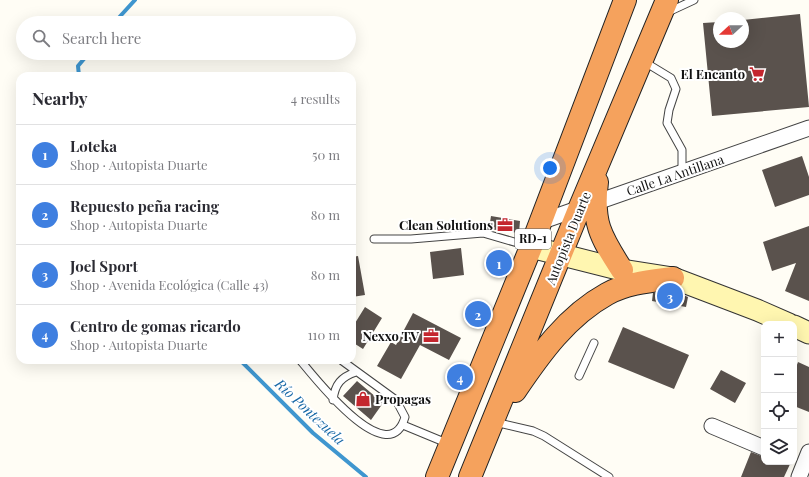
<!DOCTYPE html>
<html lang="en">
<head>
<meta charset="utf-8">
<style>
  :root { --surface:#fff; --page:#f2f2f3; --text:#2b2b33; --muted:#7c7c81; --line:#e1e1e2; --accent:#c4262e }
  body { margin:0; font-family:"Playfair Display",serif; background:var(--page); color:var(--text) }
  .controls { position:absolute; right:12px; bottom:12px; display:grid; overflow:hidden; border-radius:8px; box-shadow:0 4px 16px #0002 }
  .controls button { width:36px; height:36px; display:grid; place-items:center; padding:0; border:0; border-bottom:1px solid var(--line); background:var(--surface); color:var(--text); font:20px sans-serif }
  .compass { position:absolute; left:713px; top:12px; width:36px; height:36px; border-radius:50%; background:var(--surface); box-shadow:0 4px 16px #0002; rotate:249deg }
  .you { position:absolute; left:550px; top:168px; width:14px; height:14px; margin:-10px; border:3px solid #fff; border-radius:50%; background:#1a73e8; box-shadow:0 0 0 6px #1a73e833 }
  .badge { display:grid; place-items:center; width:26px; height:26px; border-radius:50%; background:var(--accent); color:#fff; font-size:13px; font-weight:700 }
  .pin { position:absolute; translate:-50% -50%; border:2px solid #fff; box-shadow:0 1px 4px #0006 }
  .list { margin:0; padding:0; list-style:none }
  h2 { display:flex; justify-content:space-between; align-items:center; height:52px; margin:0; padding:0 16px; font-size:17px }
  h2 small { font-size:13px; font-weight:400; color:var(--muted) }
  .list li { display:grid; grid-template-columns:26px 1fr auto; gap:12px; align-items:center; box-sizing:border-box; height:60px; padding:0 16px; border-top:1px solid var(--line) }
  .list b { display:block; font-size:15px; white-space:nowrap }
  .list p { margin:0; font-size:13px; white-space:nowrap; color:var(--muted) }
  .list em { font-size:13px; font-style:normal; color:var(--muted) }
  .icon { flex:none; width:22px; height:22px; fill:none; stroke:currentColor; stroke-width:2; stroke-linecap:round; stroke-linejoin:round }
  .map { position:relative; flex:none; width:809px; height:477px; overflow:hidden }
  .search { position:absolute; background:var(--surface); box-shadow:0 4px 16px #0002; left:16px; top:16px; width:340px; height:44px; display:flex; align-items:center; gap:10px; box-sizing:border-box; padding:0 14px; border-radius:22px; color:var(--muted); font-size:15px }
  .panel { position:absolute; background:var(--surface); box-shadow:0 4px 16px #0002; left:16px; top:72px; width:340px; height:292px; border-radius:12px }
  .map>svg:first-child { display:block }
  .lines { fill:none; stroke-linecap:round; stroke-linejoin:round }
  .stream { stroke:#3f96cf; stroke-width:4 }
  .building { fill:#5a524d }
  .lane-casing { stroke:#444; stroke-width:9 }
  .street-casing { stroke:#444; stroke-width:17 }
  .secondary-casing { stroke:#333; stroke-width:23 }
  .highway-casing { stroke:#222; stroke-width:24 }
  .lane { stroke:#fff; stroke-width:7 }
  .street { stroke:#fff; stroke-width:15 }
  .secondary { stroke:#fff6b0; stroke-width:21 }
  .highway { stroke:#f5a25d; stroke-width:22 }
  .labels { text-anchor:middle; stroke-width:4; stroke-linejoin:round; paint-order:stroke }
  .shield { fill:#fff; stroke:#585858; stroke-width:1 }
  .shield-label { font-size:12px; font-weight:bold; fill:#111 }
  .poi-label { font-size:13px; font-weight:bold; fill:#111; stroke:#fff; text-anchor:end }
  .street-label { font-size:13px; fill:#111; stroke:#fff }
  .water-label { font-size:14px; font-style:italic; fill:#1768a6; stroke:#fff }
</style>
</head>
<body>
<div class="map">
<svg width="809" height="477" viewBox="0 0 809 477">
  <rect width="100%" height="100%" fill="#fffdf5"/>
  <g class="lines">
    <path class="stream" d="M114,23L135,0
      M79,76L78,66L89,53
      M240,360L313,433L366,477"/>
  </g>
  <path class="building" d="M800,14L809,107L712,116L703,23L719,22V42H743V20Z
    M802,156L809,177V195L775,207L762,170Z
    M491,216L520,221L519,233L489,229Z
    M809,226V301L785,291L796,263L772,271L763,242Z
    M461,248L464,275L433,279L430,252Z
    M358,256L365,295L352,297V257Z
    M495,256L506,259L503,270L492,266Z
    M673,291L688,297L686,307L652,301L653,293Z
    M365,307L382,318L363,349L352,342V328Z
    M413,313L461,338L449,360L420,345L401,379L377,366L391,342L396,345Z
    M623,327L689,355L674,389L608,362Z
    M798,362L809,367V412L794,406V373Z
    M721,370L746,383L735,403L710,389Z
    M357,381L383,403L371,420L343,396Z
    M751,452L764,457V462H791L784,477H741Z"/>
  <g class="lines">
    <defs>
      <path id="lane" d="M666,13L694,0
        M643,61L671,78L676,89L669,110L667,123L682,150V173
        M374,239H411L483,233L528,246
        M300,360C315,378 389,473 405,417L396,400L341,360
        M579,376L594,343
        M333,400C335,384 341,377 356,372
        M495,422L533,431L544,436L609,477
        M403,425L449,444"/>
      <path id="street" d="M540,222L809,128
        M712,426L764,448
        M799,477L809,452"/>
      <path id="secondary" d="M531,247L622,270L673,278L757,310L789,324
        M794,326L809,333"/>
      <path id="highway" d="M597,182C592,222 600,236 622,270
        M515,391C540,354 567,316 607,294C627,283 651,281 673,278
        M437,477L531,247L625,0
        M470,477L580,207L667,0"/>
    </defs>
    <use href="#lane" class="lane-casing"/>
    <use href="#street" class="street-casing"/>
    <use href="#secondary" class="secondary-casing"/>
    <use href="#highway" class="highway-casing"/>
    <use href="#lane" class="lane"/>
    <use href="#street" class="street"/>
    <use href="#secondary" class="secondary"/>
    <use href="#highway" class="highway"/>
  </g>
  <defs>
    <symbol id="supermarket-bare" viewBox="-9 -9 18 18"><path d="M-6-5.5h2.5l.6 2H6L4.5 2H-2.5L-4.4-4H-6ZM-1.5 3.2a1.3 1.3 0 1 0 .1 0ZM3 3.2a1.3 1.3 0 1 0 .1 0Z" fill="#c4262e" stroke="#fff" stroke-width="2.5" paint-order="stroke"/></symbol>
    <symbol id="office-bare" viewBox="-9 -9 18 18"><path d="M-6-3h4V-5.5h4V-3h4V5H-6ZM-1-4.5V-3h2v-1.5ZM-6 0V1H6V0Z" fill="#c4262e" stroke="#fff" stroke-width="2.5" paint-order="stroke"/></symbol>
    <symbol id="shop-bare" viewBox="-9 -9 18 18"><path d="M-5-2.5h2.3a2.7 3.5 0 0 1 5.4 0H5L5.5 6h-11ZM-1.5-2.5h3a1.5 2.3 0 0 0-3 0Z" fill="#c4262e" stroke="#fff" stroke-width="2.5" paint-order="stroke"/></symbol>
  </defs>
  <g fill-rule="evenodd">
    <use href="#supermarket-bare" x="746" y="63" width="22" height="22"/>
    <use href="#office-bare" x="494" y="214" width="22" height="22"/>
    <use href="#office-bare" x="420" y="325" width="22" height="22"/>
    <use href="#shop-bare" x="352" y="388" width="22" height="22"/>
  </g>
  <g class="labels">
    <rect class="shield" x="515" y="229" width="36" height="20" rx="3"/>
    <g class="shield-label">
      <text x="533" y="243">RD-1</text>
    </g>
    <g class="poi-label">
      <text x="745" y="79">El Encanto</text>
      <text x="493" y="230">Clean Solutions</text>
      <text x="419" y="341">Nexxo TV</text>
      <text x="375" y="404" text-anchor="start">Propagas</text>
    </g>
    <g class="street-label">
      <text transform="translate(675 175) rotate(-19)" y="5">Calle La Antillana</text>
      <text transform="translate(568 238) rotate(-68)" y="5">Autopista Duarte</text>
    </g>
    <g class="water-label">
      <text transform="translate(310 412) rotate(43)" y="5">Río Pontezuela</text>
    </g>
  </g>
</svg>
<div class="controls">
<button>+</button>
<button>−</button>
<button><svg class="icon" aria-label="locate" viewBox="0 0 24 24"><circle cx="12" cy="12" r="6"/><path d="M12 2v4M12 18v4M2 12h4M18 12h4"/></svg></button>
<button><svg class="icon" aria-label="layers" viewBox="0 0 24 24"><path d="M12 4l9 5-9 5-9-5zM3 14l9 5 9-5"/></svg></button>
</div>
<svg class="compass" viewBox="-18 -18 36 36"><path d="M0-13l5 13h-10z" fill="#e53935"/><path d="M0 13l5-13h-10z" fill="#7c7c81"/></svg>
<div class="you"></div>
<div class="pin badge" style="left:499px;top:263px;background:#3f7fe0">1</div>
<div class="pin badge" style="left:478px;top:314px;background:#3f7fe0">2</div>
<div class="pin badge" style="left:670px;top:296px;background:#3f7fe0">3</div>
<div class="pin badge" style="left:460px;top:377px;background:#3f7fe0">4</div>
<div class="search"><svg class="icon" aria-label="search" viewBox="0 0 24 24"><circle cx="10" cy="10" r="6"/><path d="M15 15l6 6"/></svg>Search here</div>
<section class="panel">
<h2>Nearby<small>4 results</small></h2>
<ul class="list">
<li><span class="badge" style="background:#3f7fe0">1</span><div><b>Loteka</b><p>Shop · Autopista Duarte</p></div><em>50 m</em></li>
<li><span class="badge" style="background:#3f7fe0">2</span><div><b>Repuesto peña racing</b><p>Shop · Autopista Duarte</p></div><em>80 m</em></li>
<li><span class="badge" style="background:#3f7fe0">3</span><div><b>Joel Sport</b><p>Shop · Avenida Ecológica (Calle 43)</p></div><em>80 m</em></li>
<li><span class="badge" style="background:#3f7fe0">4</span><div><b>Centro de gomas ricardo</b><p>Shop · Autopista Duarte</p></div><em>110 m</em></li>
</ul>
</section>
</div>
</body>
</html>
